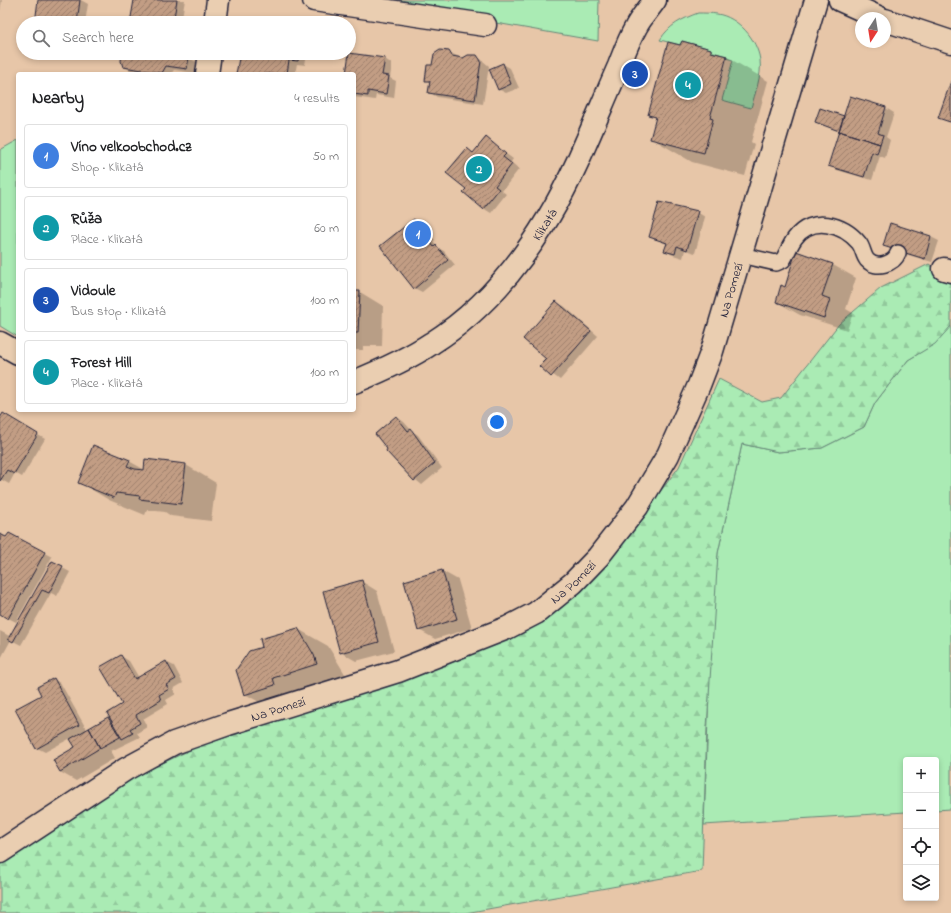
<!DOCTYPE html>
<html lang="en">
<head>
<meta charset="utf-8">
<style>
  :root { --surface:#fff; --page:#f2f2f2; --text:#202124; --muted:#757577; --line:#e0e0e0; --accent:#2563eb }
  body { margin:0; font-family:"Indie Flower",sans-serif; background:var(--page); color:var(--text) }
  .controls { position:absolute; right:12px; bottom:12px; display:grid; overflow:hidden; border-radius:4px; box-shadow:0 2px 6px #0003 }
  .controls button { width:36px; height:36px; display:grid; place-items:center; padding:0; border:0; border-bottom:1px solid var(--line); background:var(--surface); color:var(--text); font:20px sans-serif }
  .compass { position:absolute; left:855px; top:12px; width:36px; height:36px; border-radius:50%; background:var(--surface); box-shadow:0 2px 6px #0003; rotate:192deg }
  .you { position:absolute; left:497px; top:422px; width:14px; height:14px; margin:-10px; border:3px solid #fff; border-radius:50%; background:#1a73e8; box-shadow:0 0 0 6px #1a73e833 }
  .badge { display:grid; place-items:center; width:26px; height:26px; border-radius:50%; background:var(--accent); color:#fff; font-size:13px; font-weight:700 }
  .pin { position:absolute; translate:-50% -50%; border:2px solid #fff; box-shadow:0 1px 4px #0006 }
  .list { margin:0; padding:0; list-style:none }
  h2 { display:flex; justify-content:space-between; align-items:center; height:52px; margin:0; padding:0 16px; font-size:17px }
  h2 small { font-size:13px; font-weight:400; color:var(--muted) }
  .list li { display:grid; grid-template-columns:26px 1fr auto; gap:12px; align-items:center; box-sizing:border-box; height:64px; margin:0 8px 8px; padding:0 8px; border:1px solid var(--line); border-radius:4px }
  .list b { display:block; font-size:15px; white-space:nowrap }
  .list p { margin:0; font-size:13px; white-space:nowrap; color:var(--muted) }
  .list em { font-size:13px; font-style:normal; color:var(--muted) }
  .icon { flex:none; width:22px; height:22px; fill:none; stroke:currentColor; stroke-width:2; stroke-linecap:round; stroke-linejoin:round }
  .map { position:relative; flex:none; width:951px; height:913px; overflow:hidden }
  .search { position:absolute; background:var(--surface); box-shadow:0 2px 6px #0003; left:16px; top:16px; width:340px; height:44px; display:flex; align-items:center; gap:10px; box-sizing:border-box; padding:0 14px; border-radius:22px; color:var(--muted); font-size:15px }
  .panel { position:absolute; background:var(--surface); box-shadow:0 2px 6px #0003; left:16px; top:72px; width:340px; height:340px; border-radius:4px }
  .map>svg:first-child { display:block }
  .green { fill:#aaebb4; stroke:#668678 }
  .forest { fill:url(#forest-firs); stroke:#668678 }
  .shadow { fill:#0003 }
  .building { fill:url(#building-hatch); stroke:#22223b }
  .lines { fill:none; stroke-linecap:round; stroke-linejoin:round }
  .lane-casing { stroke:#22223b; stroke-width:18 }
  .street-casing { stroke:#22223b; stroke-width:25 }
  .secondary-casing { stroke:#22223b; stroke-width:25 }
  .lane { stroke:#eaceb1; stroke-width:15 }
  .street { stroke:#eaceb1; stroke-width:22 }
  .secondary { stroke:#eaceb1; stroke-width:22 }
  .labels { text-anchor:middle; stroke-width:3; stroke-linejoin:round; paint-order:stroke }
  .street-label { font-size:13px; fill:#22223b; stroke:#eaceb1 }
</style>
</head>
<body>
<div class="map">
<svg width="951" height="913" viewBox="0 0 951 913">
  <defs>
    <pattern id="forest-firs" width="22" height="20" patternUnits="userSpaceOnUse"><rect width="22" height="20" fill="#aaebb4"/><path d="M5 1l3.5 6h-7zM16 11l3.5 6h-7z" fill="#92c99c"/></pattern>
    <pattern id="building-hatch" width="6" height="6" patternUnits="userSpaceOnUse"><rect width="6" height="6" fill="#c29d84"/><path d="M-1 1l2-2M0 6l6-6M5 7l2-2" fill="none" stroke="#9d806d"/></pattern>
  </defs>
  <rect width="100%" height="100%" fill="#e7c6a8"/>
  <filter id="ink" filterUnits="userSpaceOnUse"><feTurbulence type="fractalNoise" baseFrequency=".025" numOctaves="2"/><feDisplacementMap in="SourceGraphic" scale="8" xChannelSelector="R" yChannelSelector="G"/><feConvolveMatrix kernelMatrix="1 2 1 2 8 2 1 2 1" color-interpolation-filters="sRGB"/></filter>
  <g filter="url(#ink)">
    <path class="green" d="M367,0H599L598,41L496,23L490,20Z
      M698,13C704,13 711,13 717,14C738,17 757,39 760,60C762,76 755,93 751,108L722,100L733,60L726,58L727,56L711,52V49L682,41L680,45L660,40C669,25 682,19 698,13Z
      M18,140V337L0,326V150Z
      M951,326V809L936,810V760H906V812L704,825L712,612L718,553L742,444L778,452L822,448L864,427L875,403L908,360L934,344Z"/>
    <path class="forest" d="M929,264L951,280V326L935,344L908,360L875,403L864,427L822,448L778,452L742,444L718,553L707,728L702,871L465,913H0V863L23,846L140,774L194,748L350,696L414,677L521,634L601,569L679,467L719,379L762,402L781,398L839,324L881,288Z"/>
    <path class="shadow" d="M0,0H2L0,11Z
      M39,0H81L88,4L85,23H36Z
      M135,0H185L181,23H131Z
      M682,42L711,50L727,57L768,81L751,142L754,144L745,176L692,162L651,138L657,118L650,114Z
      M449,52L463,59L477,56L489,66L483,104L437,97L429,92L430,83L426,80L433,67Z
      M123,53H186L185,57L197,62L195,73L174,70L171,74H149L132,71L124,67L121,57Z
      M241,53H307L305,65L297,64L295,74H237Z
      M385,59L392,64L390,78L396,81L394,98L376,95L375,100L354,97V74H347Z
      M503,64L510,68L519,88L506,93L498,89Z
      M851,97L886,108L894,113L886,137L890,140L885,158L880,156L872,180L837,170L830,166L840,132L816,122L844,117Z
      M486,139L513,159L511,162L519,169L502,191L506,194L491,213L483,208L467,189L474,154Z
      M697,212L705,217L695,253L685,250L683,258L673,255L665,251L667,244L650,237Z
      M414,220L422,225L435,240L433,241L438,248L444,251L455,265L422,292L414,288Z
      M891,225L931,237L939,241L932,262L892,250L885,246Z
      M797,253L833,265L856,278L846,309L853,313L847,330L800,315L777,302L785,288Z
      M354,292H360L383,306L382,346H363V350H354Z
      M556,302L564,306L598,336L560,380L541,366L547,358Z
      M3,415L45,439L22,477L15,473L9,484L0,479V420Z
      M397,417L404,422L412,431L418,435L442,468L422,485L400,467L387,451Z
      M129,461L145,470L186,465L216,483L211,521L171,516L165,512L147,510L145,515L109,500L79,482Z
      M9,534L52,557L16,622L0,614V535L6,539Z
      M53,563L70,572L57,596L51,593L21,645L11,640L0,660V631L11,637Z
      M442,571L458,580L472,628L435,639L419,630L405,582Z
      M361,581L377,591L394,651L356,661L340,652Z
      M298,629L328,646L345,674L347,681L275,711L245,694L264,648Z
      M121,656L129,661L139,678L166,662L174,666L183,683L173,689L176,694L166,700L168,704L143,719L147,727L137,733L140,737L111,751L115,758L76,781L60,772L76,748L71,738L45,752L37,748L43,695L54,679L61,684L87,730L110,717L123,705Z"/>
    <path class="building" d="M38,0H80L77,23H35Z
      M134,0H177L173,23H130Z
      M251,20L260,22L261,23H247Z
      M682,41L711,49V52L727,56L710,118L713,119L704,153L650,139L656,117L648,115L668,42L680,45Z
      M440,50L449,51L452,56L463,58L468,55H477L481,61L475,100L428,93L430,81H425L427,65H432L434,54Z
      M122,53H177V55L189,57L187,69L166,66L162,73L123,67L121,61Z
      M240,53H299L298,61L289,60L287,74H236Z
      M349,53L385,58L382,75L389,76L386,94L368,91V96L354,94V74H346Z
      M503,63L511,84L498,90L489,69Z
      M951,81V121L950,122L938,118Z
      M850,96L886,107L878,133L883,135L880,144L839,131Z
      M820,108L844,116L839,131L815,122Z
      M839,131L880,144L877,154L872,152L864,177L828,166Z
      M486,137L506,154L503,157L512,164L495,186L499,189L483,209L463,192L466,189L446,173L467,148L473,153Z
      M659,202L698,211L687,250L677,246L675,254L664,251L667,243L649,237Z
      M414,219L428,235L426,237L434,247L436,245L448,260L414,289L380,246Z
      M890,223L931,236L925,259L883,246Z
      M796,251L833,264L822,296L830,299L824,318L776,302L781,285L785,287Z
      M354,291H360L358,333H354Z
      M556,301L591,331L551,377L539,366L546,359L523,339Z
      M3,413L38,434L14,474L7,470L0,481V418Z
      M396,416L408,431L411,429L435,463L414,481L386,451L387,449L375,434Z
      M93,445L130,460L127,466L135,469L144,470L145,459L186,464L181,504L139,499L140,496L116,493L114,498L78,483Z
      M9,533L45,552L8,619L0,614V534L6,537Z
      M52,561L63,566L49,593L42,590L13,642L8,639Z
      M442,570L457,619L418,631L404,581Z
      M362,580L379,642L340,653L323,591Z
      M298,628L314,655L317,664L273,678L275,685L244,695L236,670L249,651L262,647L260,639Z
      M121,655L135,679L166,661L176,679L166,685L169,689L159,695L161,700L136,715L140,723L130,729L133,733L122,739L107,713L122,704L100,667Z
      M54,678L79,725L36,749L15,709L41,695L37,687Z
      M108,717L120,737L100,748L89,728Z
      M89,728L100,748L60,772L53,760L75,747L70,739Z"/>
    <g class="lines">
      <defs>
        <path id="lane" d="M741,255L776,263L783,260C787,253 790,245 795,238C812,215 843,224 859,243C863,248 863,255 867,260C876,270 894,264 898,253"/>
        <g id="street">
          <path d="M314,0L485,25"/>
          <path d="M840,0L880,18"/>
          <path d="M885,20L951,42"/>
          <path d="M215,23L218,0"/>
          <path d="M207,74L210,53"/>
          <path d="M944,269L951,271"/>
          <path id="s1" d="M0,852L126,769L174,743L228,724L398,671L507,628L536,613L573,583L598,557L637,507L668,455L699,385L712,351L816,0"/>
        </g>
        <g id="secondary">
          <path d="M0,343L18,353"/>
          <path id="s2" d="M354,382C381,371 408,359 432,343C503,298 552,222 584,147C596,120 607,93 619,66C624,53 629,39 636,27C641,17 649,9 655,0"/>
        </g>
      </defs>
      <use href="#lane" class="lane-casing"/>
      <use href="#street" class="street-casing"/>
      <use href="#secondary" class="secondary-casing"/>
      <use href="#lane" class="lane"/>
      <use href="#street" class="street"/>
      <use href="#secondary" class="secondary"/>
    </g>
  </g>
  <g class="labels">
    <g class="street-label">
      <text dy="5" stroke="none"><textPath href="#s2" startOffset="252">Klikatá</textPath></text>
      <text dy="5" stroke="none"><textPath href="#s1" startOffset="975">Na Pomezí</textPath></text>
      <text dy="5" stroke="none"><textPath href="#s1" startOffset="639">Na Pomezí</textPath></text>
      <text dy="5" stroke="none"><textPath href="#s1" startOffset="315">Na Pomezí</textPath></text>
    </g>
  </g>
</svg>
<div class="controls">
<button>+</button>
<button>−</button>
<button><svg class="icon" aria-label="locate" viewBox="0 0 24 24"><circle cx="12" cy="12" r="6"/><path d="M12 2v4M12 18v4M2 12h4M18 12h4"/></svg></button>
<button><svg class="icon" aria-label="layers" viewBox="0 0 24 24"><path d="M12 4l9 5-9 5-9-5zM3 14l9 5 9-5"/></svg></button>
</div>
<svg class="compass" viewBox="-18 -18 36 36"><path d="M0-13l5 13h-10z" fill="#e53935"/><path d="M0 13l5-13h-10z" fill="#757577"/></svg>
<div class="you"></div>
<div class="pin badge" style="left:418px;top:234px;background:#3f7fe0">1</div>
<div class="pin badge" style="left:479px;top:169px;background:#0f9aa8">2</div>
<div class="pin badge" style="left:635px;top:74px;background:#1a4fb4">3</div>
<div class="pin badge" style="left:688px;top:85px;background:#0f9aa8">4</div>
<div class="search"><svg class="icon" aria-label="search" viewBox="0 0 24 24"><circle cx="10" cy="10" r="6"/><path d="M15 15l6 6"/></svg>Search here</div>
<section class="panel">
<h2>Nearby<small>4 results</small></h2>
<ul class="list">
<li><span class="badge" style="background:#3f7fe0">1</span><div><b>Víno velkoobchod.cz</b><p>Shop · Klikatá</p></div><em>50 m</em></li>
<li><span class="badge" style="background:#0f9aa8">2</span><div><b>Růža</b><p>Place · Klikatá</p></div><em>60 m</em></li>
<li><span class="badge" style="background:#1a4fb4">3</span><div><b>Vidoule</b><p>Bus stop · Klikatá</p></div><em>100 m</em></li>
<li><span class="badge" style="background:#0f9aa8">4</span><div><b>Forest Hill</b><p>Place · Klikatá</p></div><em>100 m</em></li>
</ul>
</section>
</div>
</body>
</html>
